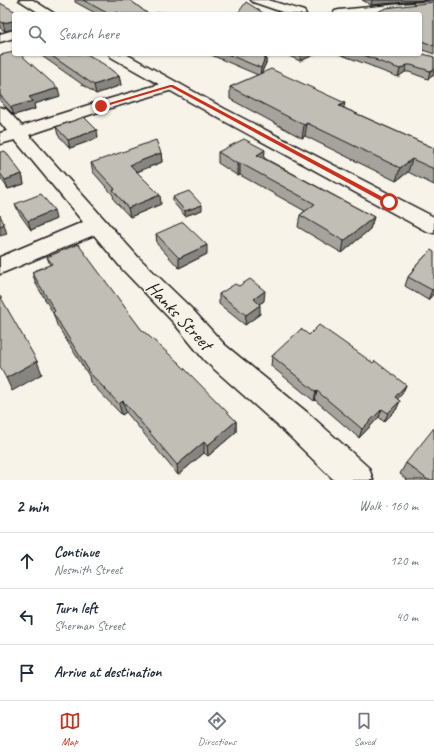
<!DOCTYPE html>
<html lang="en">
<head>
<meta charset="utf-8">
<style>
  :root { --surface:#fff; --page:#f6f6f7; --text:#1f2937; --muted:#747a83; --line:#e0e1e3; --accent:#c8321e }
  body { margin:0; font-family:Caveat,sans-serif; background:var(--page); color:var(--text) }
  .stop { position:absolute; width:12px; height:12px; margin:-9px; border:3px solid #c8321e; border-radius:50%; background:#fff }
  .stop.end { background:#c8321e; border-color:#fff; box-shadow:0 1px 4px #0008 }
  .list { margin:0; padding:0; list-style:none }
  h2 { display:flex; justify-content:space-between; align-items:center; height:52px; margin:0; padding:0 16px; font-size:17px }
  h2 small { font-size:13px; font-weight:400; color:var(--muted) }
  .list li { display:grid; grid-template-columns:26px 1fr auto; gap:12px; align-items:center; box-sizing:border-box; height:56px; padding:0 16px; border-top:1px solid var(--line) }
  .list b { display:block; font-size:15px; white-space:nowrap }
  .list p { margin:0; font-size:13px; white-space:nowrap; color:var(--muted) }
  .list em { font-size:13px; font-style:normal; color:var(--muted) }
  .icon { flex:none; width:22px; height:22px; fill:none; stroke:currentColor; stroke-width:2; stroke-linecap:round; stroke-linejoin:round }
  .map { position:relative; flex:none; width:434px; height:480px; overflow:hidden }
  .search { position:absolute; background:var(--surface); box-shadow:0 1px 3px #0004; left:12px; right:12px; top:12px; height:44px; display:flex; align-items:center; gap:10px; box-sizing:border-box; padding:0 14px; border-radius:4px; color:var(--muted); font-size:15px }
  .sheet { height:220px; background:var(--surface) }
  nav { display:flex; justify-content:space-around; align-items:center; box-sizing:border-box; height:56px; border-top:1px solid var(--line); background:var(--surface); font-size:11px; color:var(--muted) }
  nav a { display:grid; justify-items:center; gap:2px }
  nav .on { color:var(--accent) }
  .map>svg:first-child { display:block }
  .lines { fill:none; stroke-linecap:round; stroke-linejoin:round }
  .minor-casing { stroke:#1c1c1c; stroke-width:3 }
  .secondary-casing { stroke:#1c1c1c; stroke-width:3 }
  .minor { fill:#f7f3e8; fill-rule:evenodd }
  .secondary { fill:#f7f3e8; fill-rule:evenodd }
  .wall { fill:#a5a39c; stroke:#1c1c1c }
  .shaded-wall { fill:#86857f; stroke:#1c1c1c }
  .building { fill:#c0beb5; stroke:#1c1c1c }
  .route { fill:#c8321e }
  .labels { text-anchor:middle; stroke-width:3; stroke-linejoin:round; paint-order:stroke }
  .street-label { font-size:19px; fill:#1c1c1c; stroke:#f7f3e8 }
</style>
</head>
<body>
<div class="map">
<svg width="434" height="480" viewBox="0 0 434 480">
  <rect width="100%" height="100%" fill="#f7f3e8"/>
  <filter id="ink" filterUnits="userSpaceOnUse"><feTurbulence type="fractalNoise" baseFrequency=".025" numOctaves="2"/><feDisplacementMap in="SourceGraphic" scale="8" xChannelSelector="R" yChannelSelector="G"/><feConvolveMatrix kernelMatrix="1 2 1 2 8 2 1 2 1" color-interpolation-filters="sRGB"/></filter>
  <g filter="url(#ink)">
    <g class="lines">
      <defs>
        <path id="minor" d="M251,0H268L304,11L306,14H288L253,2Z
          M434,1V7L372,14H333L335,11L339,10Z
          M14,30V38L0,42V34Z
          M171,81L176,83L179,86L176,89L107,109L29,135L139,258L191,308L225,345L308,413L369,468L373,480H334L286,433L205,361L173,322L123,270L94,235L0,274V257L83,222L15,140L0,144V133L7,131L0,122V107L6,109L22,126L95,103Z"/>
        <path id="secondary" d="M19,0H33L55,14H41Z
          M109,54H126L225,109L434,217V233L426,231L213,115L111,57Z"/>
      </defs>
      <use href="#minor" class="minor-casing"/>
      <use href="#secondary" class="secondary-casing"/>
      <use href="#minor" class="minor"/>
      <use href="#secondary" class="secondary"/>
    </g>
    <path class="wall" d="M75,0H130L148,14H97L75,2Z
      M362,0H429L371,5Z
      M434,2V54L420,49V50V14Z
      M0,3L14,14V32L13,29L5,31L0,28Z
      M39,54H87L119,76L121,85L96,94Z
      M209,54H265L266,55V63L261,74L344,108L434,148V185L408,172L396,181L305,136L302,138L230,99V87L258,75Z
      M286,54H316L300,61L289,56Z
      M339,54H420L434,57V75L428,79L409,72H405L398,77L374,68V67Z
      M0,55L60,96L34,104L35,109L14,115L0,101Z
      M56,127L98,138L70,148L58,135Z
      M0,152L22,174L24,184L8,189L0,177Z
      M218,152L264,158L374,217L370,229L342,253L298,227L300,215L305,211L240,175L238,176L218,163Z
      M161,153L162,162L137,172L161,204L130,217L114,200L113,195L93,172L91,163Z
      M173,197L202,210L185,216L173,202Z
      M15,204L56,219L31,230L19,213Z
      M156,234L207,254L179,268L157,244Z
      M431,250L434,293L428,300L405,286L408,277L412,272L414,268Z
      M47,257L141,329L236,421V432L208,456L204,453L178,475L126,412L122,415L90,382L89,376L57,325L53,313L36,284L32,272L50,265Z
      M239,286L264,301L259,304L260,314L245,325L219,304V294Z
      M272,356L373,363L406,385L402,394L397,399L400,401L396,410L384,422L379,417L359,438L315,400L314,401L271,366Z
      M406,463L434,480H407L400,474Z"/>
    <path class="shaded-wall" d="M372,0H429L371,5Z
      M13,21L14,29L5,31L3,23Z
      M301,54H316L300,61Z
      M266,55V63L260,76L261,68Z
      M407,65L405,72L398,77L400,69Z
      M434,69V75L428,79L430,71Z
      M119,76L121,85L96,94L94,85Z
      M58,88L60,96L34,104L35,109L14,115L11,107L29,97Z
      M345,103L342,115L339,106Z
      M307,123L305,136L302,138L304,125Z
      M97,130L98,138L70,148L68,140Z
      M265,150L264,162L257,155Z
      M161,153L162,162L131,174L130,165Z
      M412,159L408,172L396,181L400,168Z
      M240,163V175L238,176V164Z
      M22,174L24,184L8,189L5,180Z
      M160,195L161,204L130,217L128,208Z
      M202,205V210L185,216V211Z
      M54,210L56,219L31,230L28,221Z
      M374,217L370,229L342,253L344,241Z
      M4,224L7,234L0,236V226Z
      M207,245V254L179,268V258Z
      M434,288V293L428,300L432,290Z
      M265,291L264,301L253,308L254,299Z
      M260,305V314L245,325L246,315Z
      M37,361L42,374L12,391L6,378Z
      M406,385L402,394L391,406L395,397Z
      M317,391L315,400L314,401L316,392Z
      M123,401L126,412L122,415L119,404Z
      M400,401L396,410L384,422L388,413Z
      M382,409L379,417L359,438L362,429Z
      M236,421V432L208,456L207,446Z
      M204,442V453L178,475L177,465Z"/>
    <path class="building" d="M83,0H130L148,14H120L118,12L112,14H109Z
      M246,2L265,14H240L238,13Z
      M434,2V46L422,41L420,45V14H373L386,8Z
      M0,3L20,14H14V30L13,29V21L3,23L0,21Z
      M162,12L166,14H152Z
      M14,52V54H20L58,88L29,97L33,101L11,107L0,95V55Z
      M420,53L434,57V69L430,71L411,65H407L400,69L375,60H377L361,54H420Z
      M49,54H87L105,65L119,76L94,85Z
      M227,54H265L266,55L261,68Z
      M271,69L345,103L339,106L434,148V169L412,159L400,168L307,123L304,125L230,87Z
      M84,117L97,130L68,140L56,127Z
      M244,139L265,150L257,155L374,217L344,241L300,215L315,204L240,163L238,164L218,152Z
      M156,140L161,153L130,165L160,195L128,208L113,190L115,189L91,163Z
      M5,151L22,174L5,180L0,173V152Z
      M189,191L202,205L185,211L173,197Z
      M41,194L54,210L28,221L15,204Z
      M0,215L4,224L0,226Z
      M183,222L207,245L179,258L156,234Z
      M78,244L141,329L179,363L236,421L207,446L204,442L177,465L123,401L119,404L87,370L88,369L53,313L55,311L32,272L52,264L47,257Z
      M431,250L434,252V288L432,290L408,277L415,269L414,268Z
      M250,279L265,291L254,299L260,305L246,315L219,294L235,284L239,286Z
      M0,296L37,361L6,378L0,367Z
      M319,325L373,363L375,361L406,385L395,397L400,401L388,413L382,409L362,429L317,391L316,392L272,356L301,329L309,335Z
      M434,428V480H428L406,463Z"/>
  </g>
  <path class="route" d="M170,85H173L392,202L387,204L171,87L103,107L99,106Z"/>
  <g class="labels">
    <g class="street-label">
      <text transform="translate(180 315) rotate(47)" y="7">Hanks Street</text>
    </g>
  </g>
</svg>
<div class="stop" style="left:389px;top:202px"></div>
<div class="stop end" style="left:101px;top:106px"></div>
<div class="search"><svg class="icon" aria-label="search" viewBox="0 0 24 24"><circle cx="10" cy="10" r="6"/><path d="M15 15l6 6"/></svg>Search here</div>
</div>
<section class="sheet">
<h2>2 min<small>Walk · 160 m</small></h2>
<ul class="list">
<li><svg class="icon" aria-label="ahead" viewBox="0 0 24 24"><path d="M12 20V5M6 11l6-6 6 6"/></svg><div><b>Continue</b><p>Nesmith Street</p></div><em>120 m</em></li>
<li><svg class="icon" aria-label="left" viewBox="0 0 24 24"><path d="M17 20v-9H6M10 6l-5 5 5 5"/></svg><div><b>Turn left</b><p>Sherman Street</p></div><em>40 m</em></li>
<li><svg class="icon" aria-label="arrive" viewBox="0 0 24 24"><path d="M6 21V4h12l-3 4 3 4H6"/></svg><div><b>Arrive at destination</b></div></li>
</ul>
</section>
<nav>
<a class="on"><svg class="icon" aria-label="map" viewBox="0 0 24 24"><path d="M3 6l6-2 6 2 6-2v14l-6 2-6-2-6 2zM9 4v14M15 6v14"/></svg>Map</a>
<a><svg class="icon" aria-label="directions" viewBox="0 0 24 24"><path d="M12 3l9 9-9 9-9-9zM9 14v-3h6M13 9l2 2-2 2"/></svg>Directions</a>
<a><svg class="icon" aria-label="saved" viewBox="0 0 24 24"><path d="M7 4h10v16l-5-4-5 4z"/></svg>Saved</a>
</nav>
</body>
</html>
